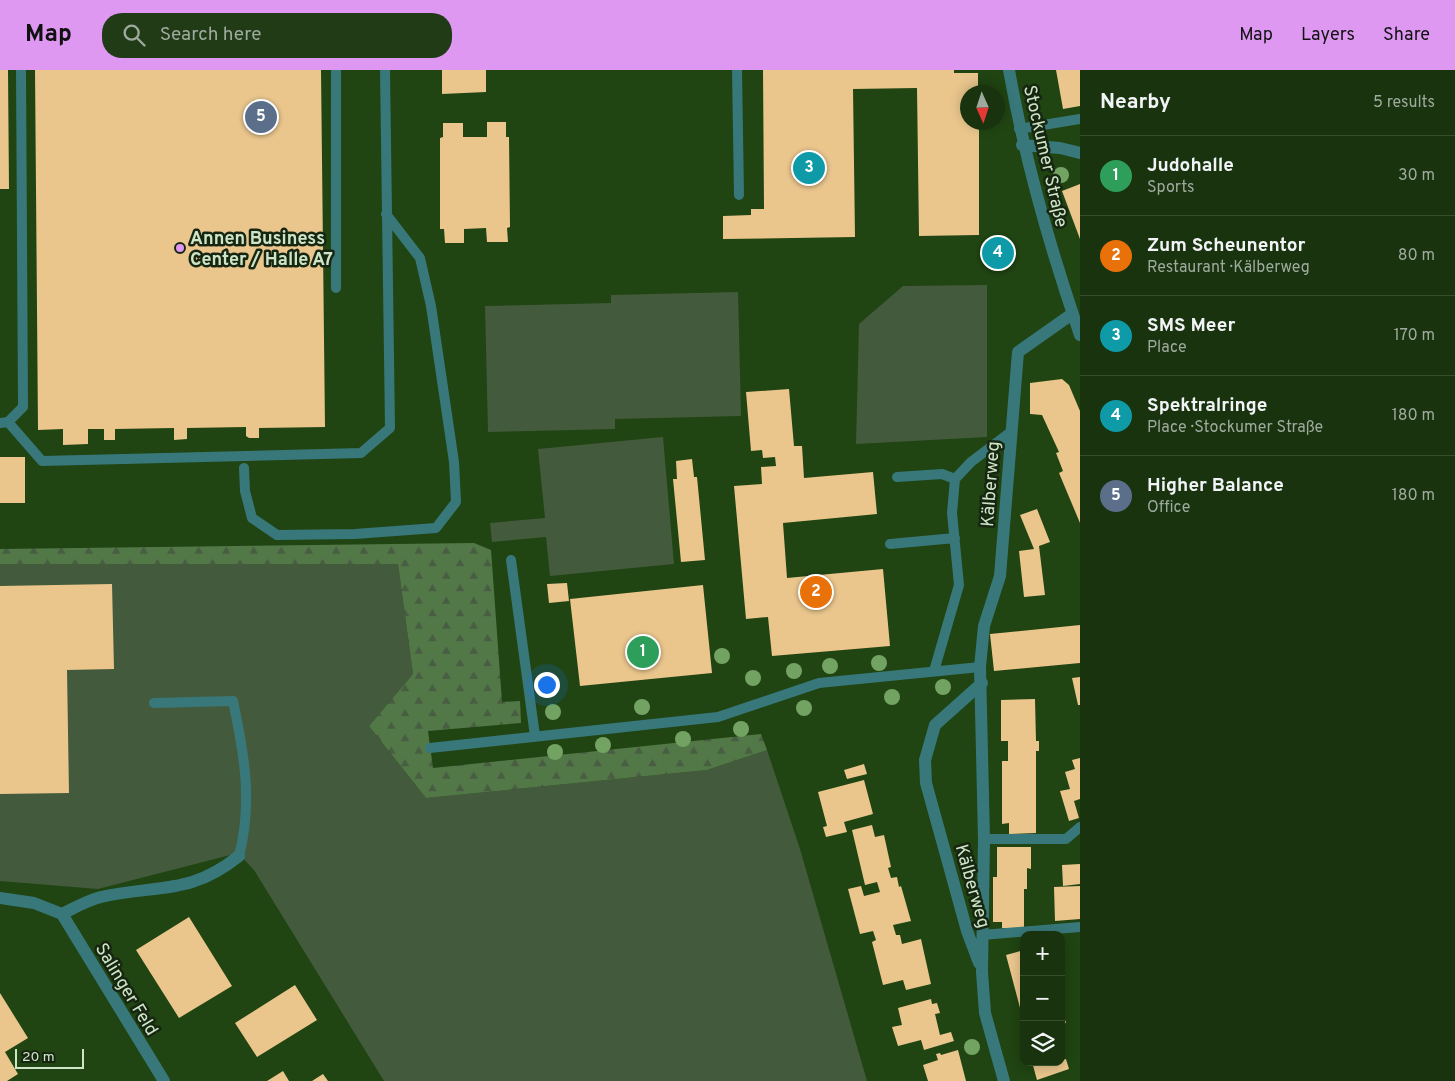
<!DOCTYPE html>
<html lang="en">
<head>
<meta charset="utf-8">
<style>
  :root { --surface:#18330e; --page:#213b17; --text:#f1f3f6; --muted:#9faa9e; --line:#364e2e; --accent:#de98f2 }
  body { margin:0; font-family:Overpass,sans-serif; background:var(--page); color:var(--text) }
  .controls { position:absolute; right:15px; bottom:15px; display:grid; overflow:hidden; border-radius:10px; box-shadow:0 2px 12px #0003 }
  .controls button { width:45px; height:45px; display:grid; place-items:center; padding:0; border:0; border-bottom:1px solid var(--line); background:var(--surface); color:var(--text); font:25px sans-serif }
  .compass { position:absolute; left:960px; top:15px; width:45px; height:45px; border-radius:50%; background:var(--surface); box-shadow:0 2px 12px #0003; rotate:177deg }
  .scale { position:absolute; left:15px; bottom:12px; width:69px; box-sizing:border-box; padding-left:5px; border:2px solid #cfe5c8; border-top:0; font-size:14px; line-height:18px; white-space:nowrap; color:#cfe5c8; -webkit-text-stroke:4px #162611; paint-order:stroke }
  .you { position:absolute; left:546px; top:614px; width:18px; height:18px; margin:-12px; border:4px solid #fff; border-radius:50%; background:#1a73e8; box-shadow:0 0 0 8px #1a73e833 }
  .badge { display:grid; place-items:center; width:32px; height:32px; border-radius:50%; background:var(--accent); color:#fff; font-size:16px; font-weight:700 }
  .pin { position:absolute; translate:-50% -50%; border:2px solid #fff; box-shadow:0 1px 5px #0006 }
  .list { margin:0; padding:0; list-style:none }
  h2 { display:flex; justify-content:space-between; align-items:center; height:65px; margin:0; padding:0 20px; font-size:21px }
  h2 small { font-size:16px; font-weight:400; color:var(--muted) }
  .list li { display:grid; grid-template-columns:32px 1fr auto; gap:15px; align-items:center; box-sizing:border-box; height:80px; padding:0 20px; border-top:1px solid var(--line) }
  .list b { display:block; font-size:19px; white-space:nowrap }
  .list p { margin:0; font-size:16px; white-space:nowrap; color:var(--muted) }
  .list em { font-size:16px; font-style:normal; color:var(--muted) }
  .icon { flex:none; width:28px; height:28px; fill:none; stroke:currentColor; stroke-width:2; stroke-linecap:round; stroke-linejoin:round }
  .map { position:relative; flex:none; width:1080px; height:1011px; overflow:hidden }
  header { display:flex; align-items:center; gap:30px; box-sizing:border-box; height:70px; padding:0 25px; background:var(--accent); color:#111 }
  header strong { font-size:24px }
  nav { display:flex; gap:28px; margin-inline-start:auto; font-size:18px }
  .search { width:350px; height:45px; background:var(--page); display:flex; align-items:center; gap:12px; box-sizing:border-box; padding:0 18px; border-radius:20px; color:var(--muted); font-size:19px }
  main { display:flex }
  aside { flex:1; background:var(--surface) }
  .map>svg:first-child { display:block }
  .grass { fill:#445a3d }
  .forest { fill:url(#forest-firs) }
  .building { fill:#eac68d }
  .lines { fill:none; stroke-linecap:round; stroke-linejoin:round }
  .lane { stroke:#38787a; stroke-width:10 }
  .street { stroke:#38787a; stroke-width:12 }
  .tree { fill:#73a363 }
  .poi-dot { fill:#de98f2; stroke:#162611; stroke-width:2 }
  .labels { text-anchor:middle; stroke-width:5; stroke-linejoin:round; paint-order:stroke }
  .street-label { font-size:18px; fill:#cfe5c8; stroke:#162611 }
  .poi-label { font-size:18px; font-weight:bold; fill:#cfe5c8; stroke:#162611; text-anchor:start }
</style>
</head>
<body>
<header>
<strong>Map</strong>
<div class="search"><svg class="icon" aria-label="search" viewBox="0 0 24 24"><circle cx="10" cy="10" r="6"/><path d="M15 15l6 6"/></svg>Search here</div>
<nav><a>Map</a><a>Layers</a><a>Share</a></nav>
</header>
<main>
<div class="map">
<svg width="1080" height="1011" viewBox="0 0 1080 1011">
  <defs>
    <pattern id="forest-firs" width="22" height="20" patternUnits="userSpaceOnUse" patternTransform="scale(1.25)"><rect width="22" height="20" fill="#537847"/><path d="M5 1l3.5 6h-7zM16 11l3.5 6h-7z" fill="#485e42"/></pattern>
  </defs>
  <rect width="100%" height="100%" fill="#204412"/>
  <path class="grass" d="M987,215V367L856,374L859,254L903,216Z
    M738,222L741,346L615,349V359L488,362L485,236L611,233V225Z
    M663,367L674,494L550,506L546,467L492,472L490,453L545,448L538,379Z
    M0,494H398L413,604L369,656L426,728L707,700L767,680L800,779L867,1011H384L254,800L238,783L98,819L0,811Z"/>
  <path class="forest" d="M474,473L491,480L502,632L520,631L521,653L428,661L433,698L761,664L767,680L707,700L426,728L369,656L413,604L398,494H0V479Z"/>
  <path class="building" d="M0,0H8L9,119H0Z
    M35,0H321L325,357L259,358V368H249L246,366V357L187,358V369L174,370V358L115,359V370H104V359H88V374L63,375V359L38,360Z
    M442,0H486V22L442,24Z
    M763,0H954V3H978V22H968V52H979V165L919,166L917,18L853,19L855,167L723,169V146L751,145V139H764Z
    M1056,0H1080V36L1063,39Z
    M487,52H506V67H509L510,157L507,158L508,172H487L486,158L464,159V173H445L444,159H440V68L443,67V53H463V67H487Z
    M1080,114V169L1062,121Z
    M1062,309L1069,315L1080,341V453L1059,403L1063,401L1056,383L1059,382L1042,345L1030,344V313Z
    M789,319L794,376H802L804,408L873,402L877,444L783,453L787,508L883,499L890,576L772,586L768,547L746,549L734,416L762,414L761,397L776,396L775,387L763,388L762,380L751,381L746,322Z
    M0,387H25V433H0Z
    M692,389L694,407H697L705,490L681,492L673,409H677L676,391Z
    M1037,439L1050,472L1039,476L1045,525L1024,527L1019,481L1034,479L1020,445Z
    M567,513L569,531L549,533L547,514Z
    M112,514L114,599L67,600L69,723L0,724V516Z
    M703,515L712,603L580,616L570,529Z
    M1080,555V593L994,601L990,564Z
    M1080,607V635H1078L1072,608Z
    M1035,629L1036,671H1039V681H1036V763L1009,764V753L1002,754V691H1008V671H1001V630Z
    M1080,688V729L1074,731L1079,748L1069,751L1060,721L1070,719L1065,702L1075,699L1072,690Z
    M864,694L867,704L847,709L844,700Z
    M864,710L873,744L844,752L847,762L826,767L823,757L827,756L818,722Z
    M872,755L875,767L884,765L891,797L888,798L891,808L897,807L899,817L901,816L911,851L893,855L896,865H900L902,874L921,869L931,914L906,920L903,910L883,915L872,872L876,870L873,861L860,864L848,819L861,816L864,826L880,822L877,812L865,815L852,760Z
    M997,777H1031V799L1027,798V819H1024V858H1002V852H993V807H997Z
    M1080,794V814L1063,816L1062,795Z
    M1080,816V849L1055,851L1054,817Z
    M189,847L232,916L179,948L136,880Z
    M1024,880V949H1023L1006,885Z
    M295,915L317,950L257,987L235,953Z
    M0,923L28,968L5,982L18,1004L7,1011H0Z
    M931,929L932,934L937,933L940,943L935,944L940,965L951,962L954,971L924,980L921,970L898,976L892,957L902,955L898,938Z
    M1061,937L1066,953L1061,954Z
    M958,980L966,1011H928L923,995L938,990L936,984L940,983L941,985Z
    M1066,989L1069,999L1037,1010L1032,992H1061V990Z
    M283,1001L289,1011H267Z
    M323,1004L328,1011H312Z"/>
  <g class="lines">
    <path class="lane" d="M336,0V218
      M737,0L739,125
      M1019,59L1080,49
      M8,352L42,391L361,383L390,358L385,0
      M0,353L8,352L23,337L21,0
      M244,398L245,421L252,448L277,465L355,464L436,458L456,432L454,392L431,236L420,188L386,144
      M897,407L942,404L955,409
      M890,474L955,468
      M511,490L535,666
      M934,601L959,515L952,443L955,409L971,392L1012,361
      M154,633L233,631C244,683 253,732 239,786
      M430,678L718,647L819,613L980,597
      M984,769H1066L1080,757
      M982,865L1080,857"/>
    <path class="street" d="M1009,0C1025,91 1050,178 1080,265
      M1022,75L1060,78L1080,83
      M0,828L34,833L62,844L164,1011
      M62,844C74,838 88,830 101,827C158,814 189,826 239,786
      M979,893L967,861L926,713L925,690L935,655L982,613
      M1004,1011L985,943L982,902L984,769L980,597L984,556L1000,506L1018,282L1072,244"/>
  </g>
  <g class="tree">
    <circle cx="1061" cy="105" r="8"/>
    <circle cx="722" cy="586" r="8"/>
    <circle cx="879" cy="593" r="8"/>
    <circle cx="830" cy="596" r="8"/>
    <circle cx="794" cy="601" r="8"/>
    <circle cx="753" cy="608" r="8"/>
    <circle cx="943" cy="617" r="8"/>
    <circle cx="892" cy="627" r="8"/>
    <circle cx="642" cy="637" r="8"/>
    <circle cx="804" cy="638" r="8"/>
    <circle cx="553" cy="642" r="8"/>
    <circle cx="741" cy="659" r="8"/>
    <circle cx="683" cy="669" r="8"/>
    <circle cx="603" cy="675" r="8"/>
    <circle cx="555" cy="682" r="8"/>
    <circle cx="972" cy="977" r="8"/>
  </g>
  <circle class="poi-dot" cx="180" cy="178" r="5"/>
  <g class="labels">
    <g class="street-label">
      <text transform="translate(1046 86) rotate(77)" y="6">Stockumer Straße</text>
      <text transform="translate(990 414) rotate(-86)" y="6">Kälberweg</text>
      <text transform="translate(973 816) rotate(74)" y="6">Kälberweg</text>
      <text transform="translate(127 919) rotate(59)" y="6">Salinger Feld</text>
    </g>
    <g class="poi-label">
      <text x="190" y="174">Annen Business<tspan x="190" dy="21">Center / Halle A7</tspan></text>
    </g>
  </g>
</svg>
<div class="controls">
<button>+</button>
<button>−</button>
<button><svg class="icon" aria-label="layers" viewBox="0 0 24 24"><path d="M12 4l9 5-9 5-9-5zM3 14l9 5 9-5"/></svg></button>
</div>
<svg class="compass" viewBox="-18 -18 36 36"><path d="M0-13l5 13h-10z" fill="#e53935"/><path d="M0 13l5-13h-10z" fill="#9faa9e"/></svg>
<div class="scale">20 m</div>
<div class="you"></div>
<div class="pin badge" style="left:643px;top:582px;background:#2e9e5b">1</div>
<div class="pin badge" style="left:816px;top:522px;background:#e8710a">2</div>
<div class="pin badge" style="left:809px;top:98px;background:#0f9aa8">3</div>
<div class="pin badge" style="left:998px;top:183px;background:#0f9aa8">4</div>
<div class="pin badge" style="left:261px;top:47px;background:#5c6f8a">5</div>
</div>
<aside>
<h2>Nearby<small>5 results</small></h2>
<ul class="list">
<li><span class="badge" style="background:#2e9e5b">1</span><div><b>Judohalle</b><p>Sports</p></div><em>30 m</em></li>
<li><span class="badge" style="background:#e8710a">2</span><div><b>Zum Scheunentor</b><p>Restaurant · Kälberweg</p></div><em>80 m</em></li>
<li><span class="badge" style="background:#0f9aa8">3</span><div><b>SMS Meer</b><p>Place</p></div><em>170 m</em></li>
<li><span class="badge" style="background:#0f9aa8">4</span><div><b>Spektralringe</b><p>Place · Stockumer Straße</p></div><em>180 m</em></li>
<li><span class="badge" style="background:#5c6f8a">5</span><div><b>Higher Balance</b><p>Office</p></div><em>180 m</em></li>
</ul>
</aside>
</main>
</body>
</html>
